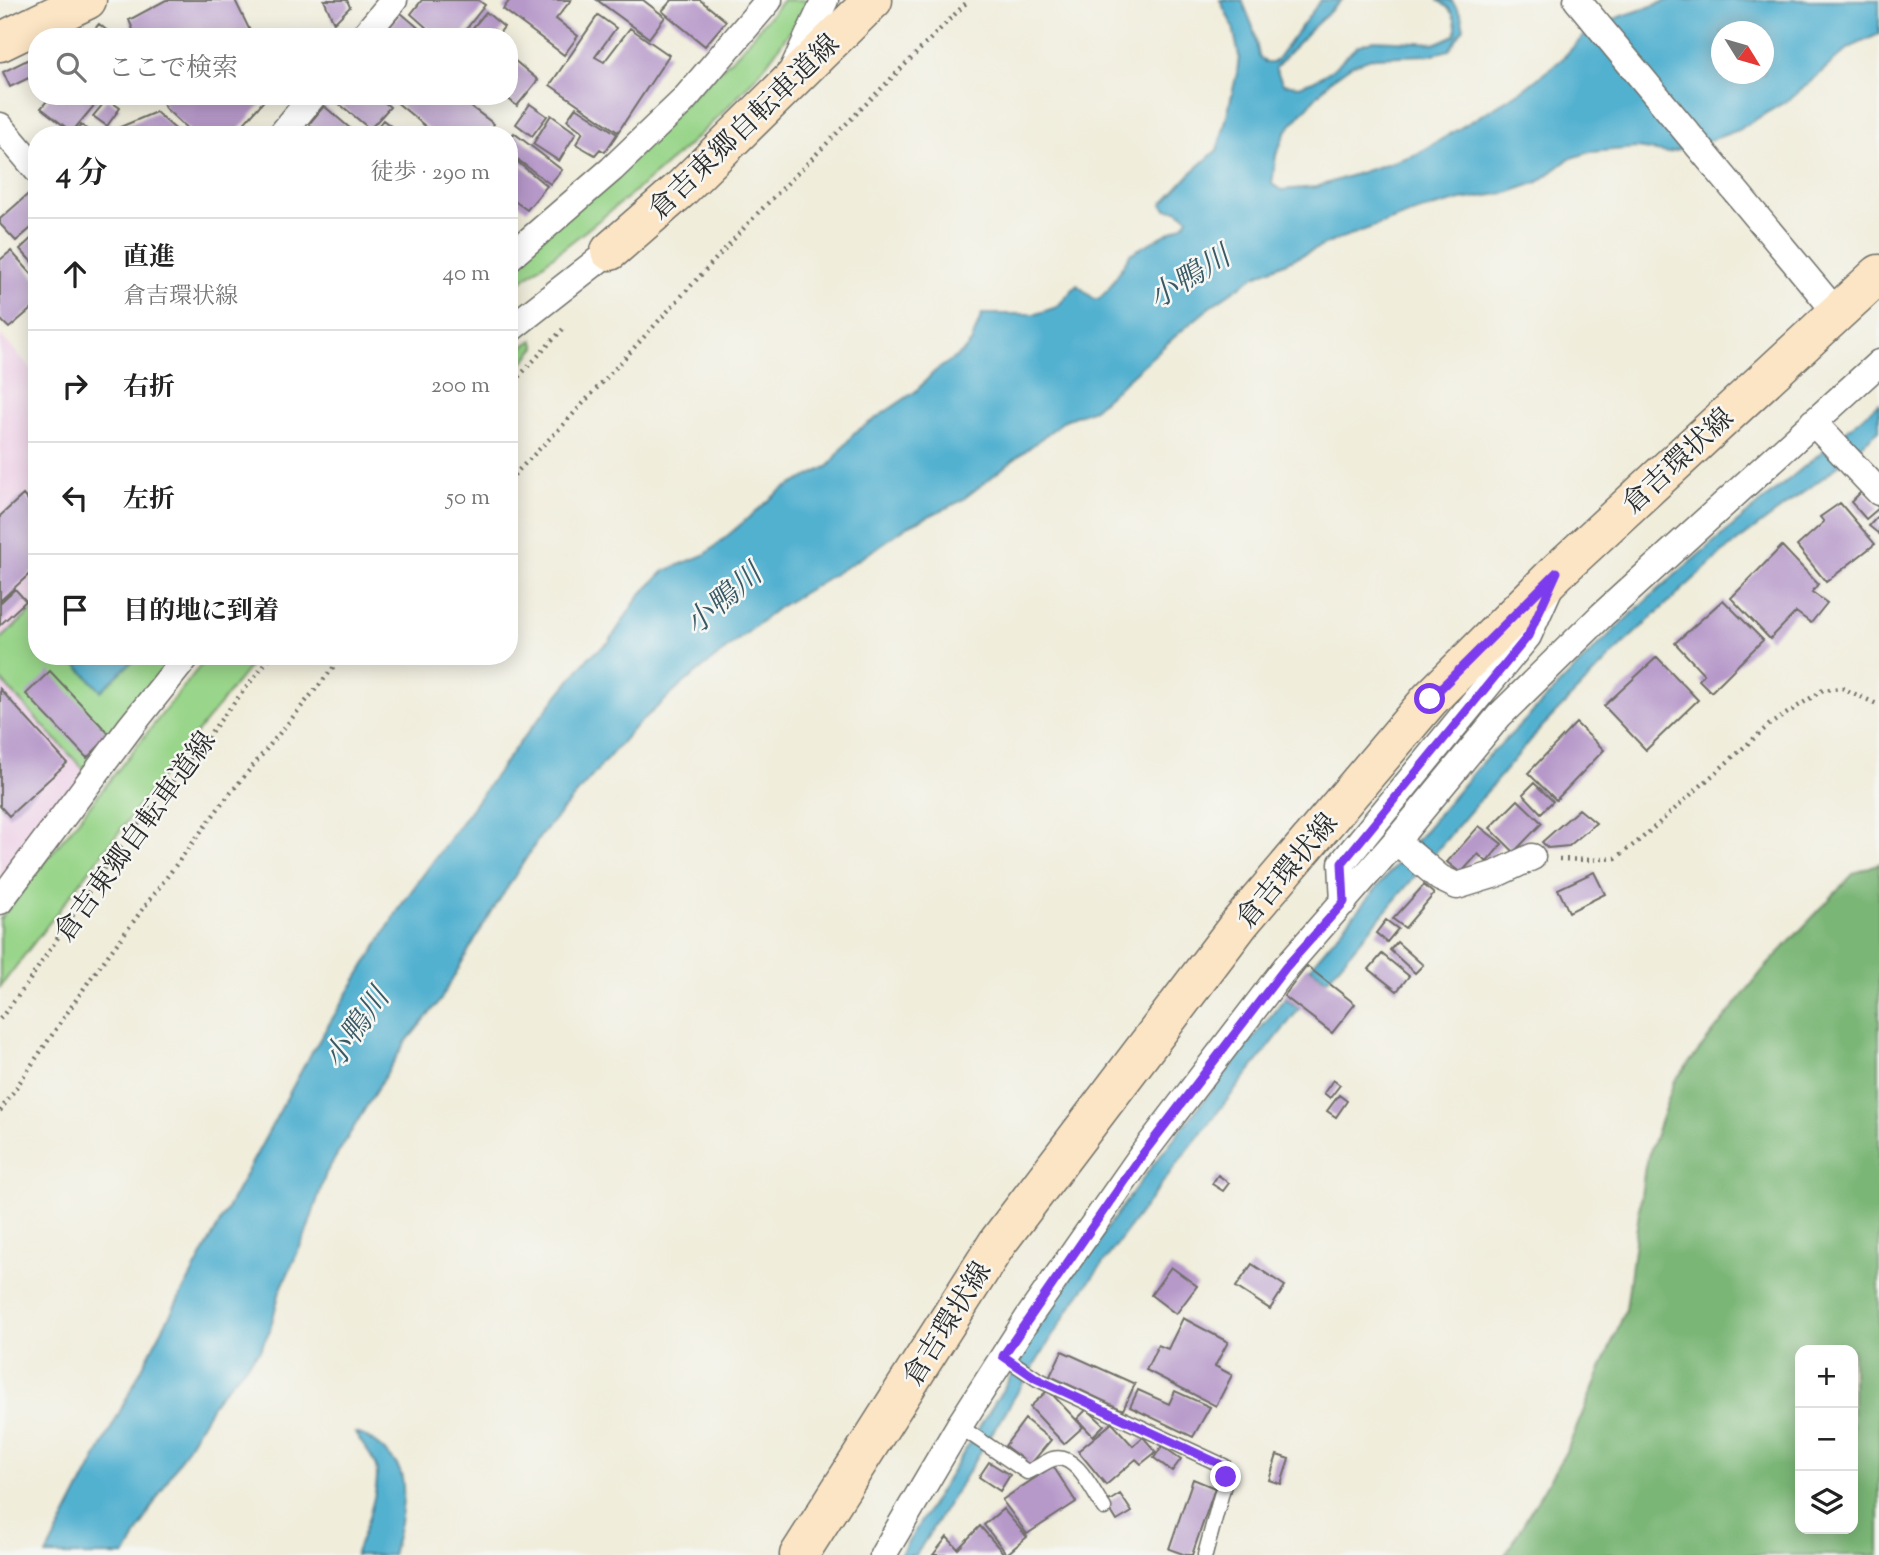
<!DOCTYPE html>
<html lang="ja">
<head>
<meta charset="utf-8">
<style>
  :root { --surface:#fff; --page:#f6f6f6; --text:#222; --muted:#767676; --line:#e0e0e0 }
  body { margin:0; font-family:"Sorts Mill Goudy","Noto Serif JP",serif; background:var(--page); color:var(--text) }
  .controls { position:absolute; right:21px; bottom:21px; display:grid; overflow:hidden; border-radius:14px; box-shadow:0 4px 18px #0003 }
  .controls button { width:63px; height:63px; display:grid; place-items:center; padding:0; border:0; border-bottom:2px solid var(--line); background:var(--surface); color:var(--text); font:35px sans-serif }
  .compass { position:absolute; left:1711px; top:21px; width:63px; height:63px; border-radius:50%; background:var(--surface); box-shadow:0 4px 18px #0003; rotate:127deg }
  .stop { position:absolute; width:21px; height:21px; margin:-16px; border:5px solid #7c3aed; border-radius:50%; background:#fff }
  .stop.end { background:#7c3aed; border-color:#fff; box-shadow:0 2px 7px #0008 }
  .list { margin:0; padding:0; list-style:none }
  h2 { display:flex; justify-content:space-between; align-items:center; height:91px; margin:0; padding:0 28px; font-size:30px }
  h2 small { font-size:23px; font-weight:400; color:var(--muted) }
  .list li { display:grid; grid-template-columns:46px 1fr auto; gap:21px; align-items:center; box-sizing:border-box; height:112px; padding:0 28px; border-top:2px solid var(--line) }
  .list b { display:block; font-size:26px; white-space:nowrap }
  .list p { margin:0; font-size:23px; white-space:nowrap; color:var(--muted) }
  .list em { font-size:23px; font-style:normal; color:var(--muted) }
  .icon { flex:none; width:38px; height:38px; fill:none; stroke:currentColor; stroke-width:2; stroke-linecap:round; stroke-linejoin:round }
  .map { position:relative; flex:none; width:1879px; height:1555px; overflow:hidden }
  .search { position:absolute; background:var(--surface); box-shadow:0 4px 18px #0003; left:28px; top:28px; width:490px; height:77px; display:flex; align-items:center; gap:18px; box-sizing:border-box; padding:0 24px; border-radius:28px; color:var(--muted); font-size:26px }
  .panel { position:absolute; background:var(--surface); box-shadow:0 4px 18px #0003; left:28px; top:126px; width:490px; height:539px; border-radius:28px }
  .map>svg:first-child { display:block }
  .built { fill:#eed0e7 }
  .green { fill:#99d58a; stroke:#62805a; stroke-width:2 }
  .forest { fill:#7ab676; stroke:#527050; stroke-width:2; fill-rule:evenodd }
  .water { fill:#52b1d0; stroke:#3e6e7e; stroke-width:2; fill-rule:evenodd }
  .building { fill:#b698c9 }
  .lines { fill:none; stroke-linecap:round; stroke-linejoin:round }
  .lane-casing { stroke:#706f69; stroke-width:17 }
  .street-casing { stroke:#706f69; stroke-width:29 }
  .secondary-casing { stroke:#706f69; stroke-width:41 }
  .path { stroke:#706f69; stroke-width:4.5; stroke-dasharray:2 5; stroke-linecap:butt }
  .lane { stroke:#fff; stroke-width:14 }
  .street { stroke:#fff; stroke-width:26 }
  .secondary { stroke:#fce5c4; stroke-width:38 }
  .route { stroke:#7c3aed; stroke-width:9 }
  .labels { text-anchor:middle; stroke-width:5; stroke-linejoin:round; paint-order:stroke }
  .street-label { font-size:28px; fill:#2b2b2b; stroke:#f6f6f2 }
  .water-label { font-size:30px; font-style:italic; fill:#395a65; stroke:#f6f6f2 }
</style>
</head>
<body>
<div class="map">
<svg width="1879" height="1555" viewBox="0 0 1879 1555">
  <rect width="100%" height="100%" fill="#f6f6f2"/>
  <filter id="ink" filterUnits="userSpaceOnUse"><feTurbulence type="fractalNoise" baseFrequency=".0143" numOctaves="2"/><feDisplacementMap in="SourceGraphic" scale="14" xChannelSelector="R" yChannelSelector="G"/><feConvolveMatrix kernelMatrix="1 2 1 2 8 2 1 2 1" color-interpolation-filters="sRGB"/></filter>
  <filter id="wash" filterUnits="userSpaceOnUse"><feTurbulence type="fractalNoise" baseFrequency=".00686" numOctaves="4" result="noise"/><feDisplacementMap in="SourceGraphic" scale="28" xChannelSelector="R" yChannelSelector="G"/><feGaussianBlur stdDeviation="1.57" result="paint"/><feColorMatrix in="noise" values="0 0 0 0 0 0 0 0 0 0 0 0 0 0 0 0 0 1.4 0 .05"/><feComposite in="paint" operator="in"/></filter>
  <g filter="url(#wash)">
    <rect width="100%" height="100%" fill="#f0eddb"/>
    <path class="built" d="M0,335L37,374V656H178L0,878Z"/>
    <path class="green" d="M783,0H810C793,25 778,52 758,74C686,157 594,223 509,291V268L739,52Z
      M533,340L536,347L509,379V356Z
      M37,606V656H177L86,772L0,679V640Z
      M208,656H258L148,794L0,987V919Z"/>
    <path class="forest" d="M1879,863V1555H1505L1568,1448L1626,1309L1645,1166L1674,1082L1763,970L1853,874ZM1800,1350H1853V1529H1800Z"/>
    <path class="water" d="M1220,0H1242L1253,27L1259,56L1266,63H1273L1277,59L1321,0H1342L1307,33L1275,68L1283,84L1298,86L1313,81L1332,70L1357,46L1374,40L1437,43L1455,35C1459,20 1451,7 1437,0H1451L1461,15L1464,28L1449,50L1429,55L1374,57L1352,65L1331,80L1286,131L1276,155L1272,184L1281,190L1316,187L1417,154L1524,89L1561,60L1593,26L1669,0H1879V34L1849,48L1793,97L1738,130L1695,146L1668,153L1637,148L1590,152L1569,159L1538,182L1507,193L1461,200L1412,213L1336,240L1255,276L1214,304L1180,332L1094,409L1065,420L961,501L908,526L869,553L778,608L684,683L634,728L541,835L482,927L440,1001L405,1043L326,1173L306,1234L280,1291L270,1330L260,1350L216,1399L150,1510L126,1555H46L155,1343L306,1062L402,904L516,747L589,657L609,642L639,596L664,571L706,554L781,490L829,466L854,433L916,391L934,372L963,352L971,343L982,314H1036L1057,307L1077,285L1094,299H1099L1108,290L1130,254L1184,224L1188,218L1177,210L1166,209L1162,204L1190,174L1217,150L1224,128L1237,73L1239,56L1233,27ZM1722,32H1764V74H1722Z
      M1879,403V430L1828,474L1722,553L1622,645L1541,728L1327,980L1310,967L1483,761C1512,736 1538,706 1566,678C1592,651 1619,625 1647,600C1722,532 1803,470 1879,403Z
      M68,656H138L101,691Z
      M1285,998L1299,1009L1172,1170L1072,1305L916,1555H900L1015,1370L1050,1306L1152,1166Z
      M355,1433C366,1435 371,1440 379,1446C386,1452 394,1460 398,1467C410,1487 398,1534 392,1555H355C363,1535 381,1487 376,1467C373,1455 361,1444 355,1433Z"/>
    <g id="blocks">
      <path class="building" d="M166,0H235L253,37H136L129,20Z
        M324,0H347L350,7L334,23Z
        M422,0H478L485,5L460,37H437L411,14Z
        M510,0H571L556,19L578,36L564,55L503,9Z
        M597,0H643L665,17L649,38Z
        M672,0H700L726,21L705,46L662,11Z
        M486,12L504,27L496,37H465Z
        M401,13L429,37H381Z
        M598,15L616,28L595,57L604,62L630,28L669,55L618,132L550,85Z
        M99,24L115,37H100L93,31Z
        M37,55V74L10,87L3,72Z
        M514,60L538,80L517,106L505,96H509V65Z
        M51,96H102L72,132L41,108Z
        M161,96H268L234,135H194L165,108Z
        M340,96H377L390,107L370,129L337,102Z
        M389,96H465L462,100L494,124L487,135H436Z
        M107,99L120,108L107,126L93,116Z
        M530,104L547,116L532,136L516,124Z
        M324,106L358,135H310L314,129L309,124Z
        M576,107L617,134L605,152L600,149L595,155L576,144L583,132L567,120Z
        M156,112L182,135H124L118,128Z
        M551,115L576,133L559,161L533,144Z
        M383,120L402,135H371Z
        M81,125L95,135H74Z
        M514,133L562,170L550,184L509,153V140Z
        M509,155L547,186L527,210L509,197Z
        M35,188L37,223L16,241L0,224V219Z
        M37,233V268L20,249Z
        M11,251L37,280V304L9,328L0,319V260Z
        M1863,490L1879,508L1866,519L1851,502Z
        M23,495L37,511V567L0,601V516Z
        M1840,503L1875,544L1826,582L1797,546L1824,522L1820,517Z
        M1879,515V534L1869,526Z
        M1782,546L1818,584L1812,592L1827,603L1811,623L1796,612L1770,639L1731,598Z
        M15,589L26,601L0,625V603Z
        M1723,600L1763,640L1711,692L1699,680L1704,674L1675,643Z
        M1657,657L1698,700L1646,750L1604,706Z
        M50,671L110,735L87,758L26,694Z
        M0,689L67,763L9,816L0,806Z
        M1576,723L1604,750L1556,800L1528,773Z
        M1534,783L1553,801L1541,813L1523,794Z
        M1518,800L1542,823L1514,852L1490,828Z
        M1579,809L1596,823L1569,846L1548,848L1542,842Z
        M1479,826L1502,844L1487,862L1478,854L1461,873L1447,862Z
        M1594,872L1605,894L1569,912L1558,889Z
        M1424,885L1434,894L1405,928L1393,919Z
        M1386,920L1398,929L1387,942L1376,933Z
        M1397,942L1423,965L1415,973L1390,950Z
        M1382,954L1409,976L1397,991L1369,969Z
        M1307,966L1355,1004L1332,1033L1284,996Z
        M1333,1080L1340,1085L1330,1098L1324,1093Z
        M1339,1095L1347,1101L1336,1117L1327,1111Z
        M1218,1175L1229,1183L1223,1191L1212,1184Z
        M1252,1264L1285,1286L1270,1309L1236,1287Z
        M1171,1267L1197,1286L1176,1314L1151,1295Z
        M1183,1318L1228,1342L1215,1366L1232,1375L1216,1406L1146,1370L1158,1345L1168,1349Z
        M1062,1351L1135,1384L1123,1410L1050,1376Z
        M1048,1390L1083,1427L1064,1444L1030,1407Z
        M1138,1390L1169,1404L1175,1391L1210,1407L1193,1437L1130,1407Z
        M1087,1409L1104,1425L1093,1436L1077,1419Z
        M1025,1419L1051,1440L1030,1465L1005,1446Z
        M1112,1423L1133,1446L1143,1437L1156,1452L1141,1464L1136,1459L1106,1485L1078,1451Z
        M1162,1446L1181,1459L1172,1471L1154,1458Z
        M1277,1455L1289,1459L1281,1484L1269,1480Z
        M989,1462L1010,1475L1000,1491L979,1477Z
        M1053,1466L1076,1502L1027,1534L1002,1500Z
        M1193,1479L1215,1488L1192,1555H1186L1169,1549Z
        M1120,1494L1132,1512L1117,1521L1106,1503Z
        M1003,1509L1027,1537L1007,1554L984,1525Z
        M980,1526L1005,1555H933L947,1537L958,1549Z"/>
    </g>
  </g>
  <g filter="url(#ink)">
    <use href="#blocks" fill-opacity="0" stroke="#706f69" stroke-width="2"/>
    <g class="lines">
      <defs>
        <path id="lane" d="M1003,1356L1037,1379L1224,1466L1226,1477L1205,1555
          M959,1426L1027,1472C1036,1469 1044,1462 1053,1459C1076,1452 1093,1492 1104,1508"/>
        <path id="street" d="M1577,0L1836,312
          M363,37L394,0
          M792,71L825,0
          M0,126L37,170
          M281,135L313,96
          M509,258L612,169L683,101L769,0
          M509,330L610,251
          M1813,422L1879,492
          M1396,841L1440,878L1457,886L1496,874L1532,857
          M0,901L131,726L187,656
          M1344,902L1342,863L1528,636L1549,589
          M883,1555L959,1426L1028,1318L1142,1155L1286,967L1396,841L1499,716L1602,615L1879,363"/>
        <path id="secondary" d="M0,42L87,0
          M610,251L681,189L873,0
          M799,1555L998,1242L1240,923L1430,699L1557,572L1879,274"/>
      </defs>
      <use href="#lane" class="lane-casing"/>
      <use href="#street" class="street-casing"/>
      <use href="#secondary" class="secondary-casing"/>
      <path class="path" d="M509,387L563,329
        M509,480L564,424L756,215L969,0
        M1559,859L1592,860L1616,858L1641,839L1769,725L1823,690L1842,688L1879,705
        M0,1019L25,987L107,864L271,656
        M0,1111L91,978L224,801L343,656"/>
      <use href="#lane" class="lane"/>
      <use href="#street" class="street"/>
      <use href="#secondary" class="secondary"/>
    </g>
  </g>
  <g class="lines" filter="url(#ink)">
    <path class="route" d="M1226,1477L1224,1466L1037,1379L1003,1356L1142,1155L1286,967L1344,902L1342,863L1528,636L1557,572L1430,699"/>
  </g>
  <g class="labels">
    <g class="street-label">
      <text transform="translate(743 126) rotate(-44)" y="10">倉吉東郷自転車道線</text>
      <text transform="translate(1677 460) rotate(-43)" y="10">倉吉環状線</text>
      <text transform="translate(134 836) rotate(-54)" y="10">倉吉東郷自転車道線</text>
      <text transform="translate(1286 870) rotate(-50)" y="10">倉吉環状線</text>
      <text transform="translate(946 1323) rotate(-58)" y="10">倉吉環状線</text>
    </g>
    <g class="water-label">
      <text transform="translate(1189 277) rotate(-32)" y="10">小鴨川</text>
      <text transform="translate(723 599) rotate(-41)" y="10">小鴨川</text>
      <text transform="translate(356 1028) rotate(-55)" y="10">小鴨川</text>
    </g>
  </g>
</svg>
<div class="controls">
<button>+</button>
<button>−</button>
<button><svg class="icon" aria-label="layers" viewBox="0 0 24 24"><path d="M12 4l9 5-9 5-9-5zM3 14l9 5 9-5"/></svg></button>
</div>
<svg class="compass" viewBox="-18 -18 36 36"><path d="M0-13l5 13h-10z" fill="#e53935"/><path d="M0 13l5-13h-10z" fill="#767676"/></svg>
<div class="stop" style="left:1430px;top:699px"></div>
<div class="stop end" style="left:1226px;top:1477px"></div>
<div class="search"><svg class="icon" aria-label="search" viewBox="0 0 24 24"><circle cx="10" cy="10" r="6"/><path d="M15 15l6 6"/></svg>ここで検索</div>
<section class="panel">
<h2>4 分<small>徒歩 · 290 m</small></h2>
<ul class="list">
<li><svg class="icon" aria-label="ahead" viewBox="0 0 24 24"><path d="M12 20V5M6 11l6-6 6 6"/></svg><div><b>直進</b><p>倉吉環状線</p></div><em>40 m</em></li>
<li><svg class="icon" aria-label="right" viewBox="0 0 24 24"><path d="M7 20v-9h11M14 6l5 5-5 5"/></svg><div><b>右折</b></div><em>200 m</em></li>
<li><svg class="icon" aria-label="left" viewBox="0 0 24 24"><path d="M17 20v-9H6M10 6l-5 5 5 5"/></svg><div><b>左折</b></div><em>50 m</em></li>
<li><svg class="icon" aria-label="arrive" viewBox="0 0 24 24"><path d="M6 21V4h12l-3 4 3 4H6"/></svg><div><b>目的地に到着</b></div></li>
</ul>
</section>
</div>
</body>
</html>
